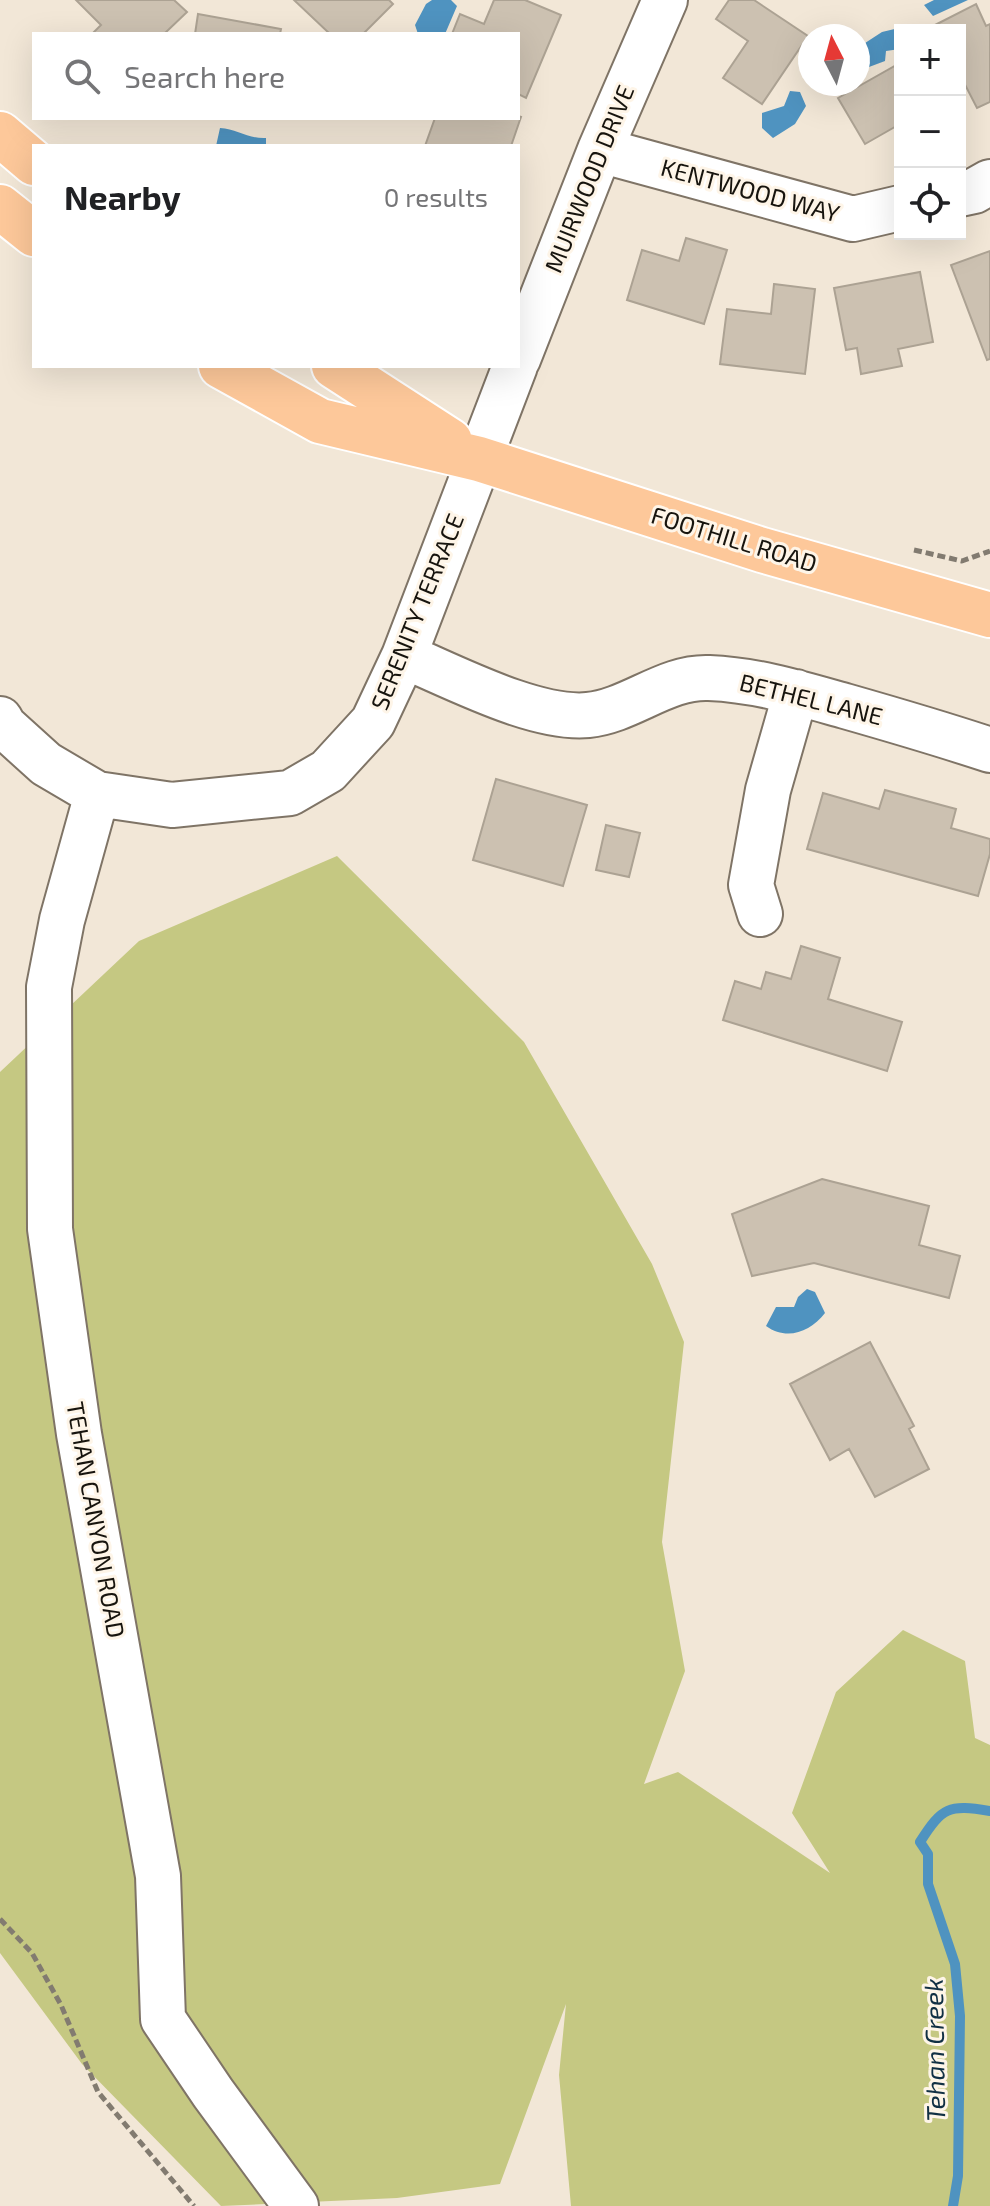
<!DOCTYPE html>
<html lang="en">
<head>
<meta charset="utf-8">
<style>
  :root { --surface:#fff; --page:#f6f6f6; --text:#202124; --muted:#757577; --line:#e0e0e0 }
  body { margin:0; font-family:"Exo 2",sans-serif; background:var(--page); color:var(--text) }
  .controls { position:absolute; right:24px; top:24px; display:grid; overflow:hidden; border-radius:0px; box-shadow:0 8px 32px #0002 }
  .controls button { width:72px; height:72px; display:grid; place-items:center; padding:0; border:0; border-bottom:2px solid var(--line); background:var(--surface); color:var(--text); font:40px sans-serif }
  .compass { position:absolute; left:798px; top:24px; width:72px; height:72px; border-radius:50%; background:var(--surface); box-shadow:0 8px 32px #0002; rotate:354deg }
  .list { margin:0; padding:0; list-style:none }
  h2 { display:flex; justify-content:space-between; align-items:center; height:104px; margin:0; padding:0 32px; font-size:34px }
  h2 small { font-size:26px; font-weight:400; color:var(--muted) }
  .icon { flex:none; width:44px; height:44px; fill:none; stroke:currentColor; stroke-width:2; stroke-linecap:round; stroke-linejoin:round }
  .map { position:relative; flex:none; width:990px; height:2206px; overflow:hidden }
  .search { position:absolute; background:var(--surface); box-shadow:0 8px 32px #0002; left:32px; top:32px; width:488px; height:88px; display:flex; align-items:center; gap:20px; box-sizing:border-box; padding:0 28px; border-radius:0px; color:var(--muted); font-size:30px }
  .panel { position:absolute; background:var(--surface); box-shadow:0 8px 32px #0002; left:32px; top:144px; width:488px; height:224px; border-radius:0px }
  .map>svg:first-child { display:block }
  .green { fill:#c5c882 }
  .water { fill:#4f93c0 }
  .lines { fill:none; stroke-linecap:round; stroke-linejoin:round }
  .stream { stroke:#4f93c0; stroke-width:10 }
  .building { fill:#ccc1b1; stroke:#aca293; stroke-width:2 }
  .minor-casing { stroke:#7f7466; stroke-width:48 }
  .major-casing { stroke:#fff; stroke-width:48 }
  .path { stroke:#827b70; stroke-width:5; stroke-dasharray:8 4; stroke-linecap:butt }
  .minor { stroke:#fff; stroke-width:44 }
  .major { stroke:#fdc89a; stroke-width:44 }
  .labels { text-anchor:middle; stroke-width:6; stroke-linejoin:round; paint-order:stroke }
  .street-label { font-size:24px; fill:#17140e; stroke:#fef5e8 }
  .water-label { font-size:26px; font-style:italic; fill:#113044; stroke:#fef5e8 }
</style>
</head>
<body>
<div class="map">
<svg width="990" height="2206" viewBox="0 0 990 2206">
  <rect width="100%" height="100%" fill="#f2e7d7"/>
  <path class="green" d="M337,856L524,1042L652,1264L684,1342L662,1542L685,1671L644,1784L678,1772L830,1873L792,1813L836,1692L903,1630L965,1661L975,1738L990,1745V2206H571L559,2075L566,2004L500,2184L397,2198L221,2206L82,2064L0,1953V1072L139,941Z"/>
  <path class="water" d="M432,0H451L457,6L445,34H418L415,25L426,4Z
    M934,0H968L933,16L924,5Z
    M903,27L904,30H900V49L886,51L885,61L869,67L858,62L862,45L882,32Z
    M790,91L800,92L806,106L795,124L773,138L762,128V113L784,106Z
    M220,128C237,129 249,139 266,138V146H216Z
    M807,1289L815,1292L825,1313C810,1332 787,1341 766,1326L776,1307H794L798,1297Z"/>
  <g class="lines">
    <path class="stream" d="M953,2206L958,2176L960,2016L955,1964L928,1884V1854L920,1842C942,1807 949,1804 990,1811"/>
  </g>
  <path class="building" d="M76,0H174L187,12L164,34H92L101,25Z
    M294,0H389L393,4L363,34H330Z
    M494,0H525L561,15L526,98L518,94V34H452L460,14L484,24Z
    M729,0H754L808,36L762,104L723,78L748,41L716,19Z
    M976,4L986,26L990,24V102L977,108L960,75V30H938L935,25Z
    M198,14L281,29L280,34H195Z
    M900,63V124L865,144L838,98Z
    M518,116L521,117L511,146H425L435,118H518Z
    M686,238L727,250L704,324L627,300L642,250L679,261Z
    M990,251V359L987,360L951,265Z
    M920,272L933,342L898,349L902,366L861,374L857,348L846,350L834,288Z
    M774,284L815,289L805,374L720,364L727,309L771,314Z
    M496,779L587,805L563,886L473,860Z
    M885,790L956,809L951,828L990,839V854L978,896L807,849L823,793L879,809Z
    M606,825L640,833L629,877L596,870Z
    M801,946L840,958L828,999L902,1022L887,1071L723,1020L735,981L761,989L766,972L791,979Z
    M822,1179L929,1206L919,1245L960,1256L949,1298L814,1263L752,1276L732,1214Z
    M870,1342L914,1426L909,1429L929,1469L875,1497L849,1449L830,1460L790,1384Z"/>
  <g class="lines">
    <defs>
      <path id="minor" d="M600,150L853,219L900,208
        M960,194L974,191L990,182
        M518,359L600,150L665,0
        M404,656C454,677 535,720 588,715C630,711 666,676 709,678C757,680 799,693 845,706C894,720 942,734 990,750
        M0,719L4,726L46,764L97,794L172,805L290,793L328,771L373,722L404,656L515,366
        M97,794L62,920L49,987L50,1229L79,1434L158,1876L163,2019L213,2093L296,2206
        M760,914L751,885L768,790L796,692"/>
      <path id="major" d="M0,134L34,163
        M0,207L34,234
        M221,366L320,421L479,459L762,550L990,615
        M334,366L450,441"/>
    </defs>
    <use href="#minor" class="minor-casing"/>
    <use href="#major" class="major-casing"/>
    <path class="path" d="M914,550L962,561L990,551
      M0,1919L32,1953L61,2005L98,2092L194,2206"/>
    <use href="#minor" class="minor"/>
    <use href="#major" class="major"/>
  </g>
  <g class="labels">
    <g class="street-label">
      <text transform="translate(590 179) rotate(-68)" y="8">MUIRWOOD DRIVE</text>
      <text transform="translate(750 191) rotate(15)" y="8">KENTWOOD WAY</text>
      <text transform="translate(734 540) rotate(17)" y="8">FOOTHILL ROAD</text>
      <text transform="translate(418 612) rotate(-68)" y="8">SERENITY TERRACE</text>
      <text transform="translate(811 700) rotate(14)" y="8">BETHEL LANE</text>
      <text transform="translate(95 1520) rotate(80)" y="8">TEHAN CANYON ROAD</text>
    </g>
    <g class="water-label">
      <text transform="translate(935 2050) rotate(-91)" y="9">Tehan Creek</text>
    </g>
  </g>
</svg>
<div class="controls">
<button>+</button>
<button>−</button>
<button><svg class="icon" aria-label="locate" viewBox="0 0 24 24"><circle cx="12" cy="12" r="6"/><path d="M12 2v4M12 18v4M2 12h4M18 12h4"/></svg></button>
</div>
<svg class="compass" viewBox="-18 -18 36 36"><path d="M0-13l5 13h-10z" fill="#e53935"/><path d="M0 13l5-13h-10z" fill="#757577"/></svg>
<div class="search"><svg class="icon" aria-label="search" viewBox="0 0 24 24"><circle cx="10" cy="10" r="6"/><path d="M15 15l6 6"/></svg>Search here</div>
<section class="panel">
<h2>Nearby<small>0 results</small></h2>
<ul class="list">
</ul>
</section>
</div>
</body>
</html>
